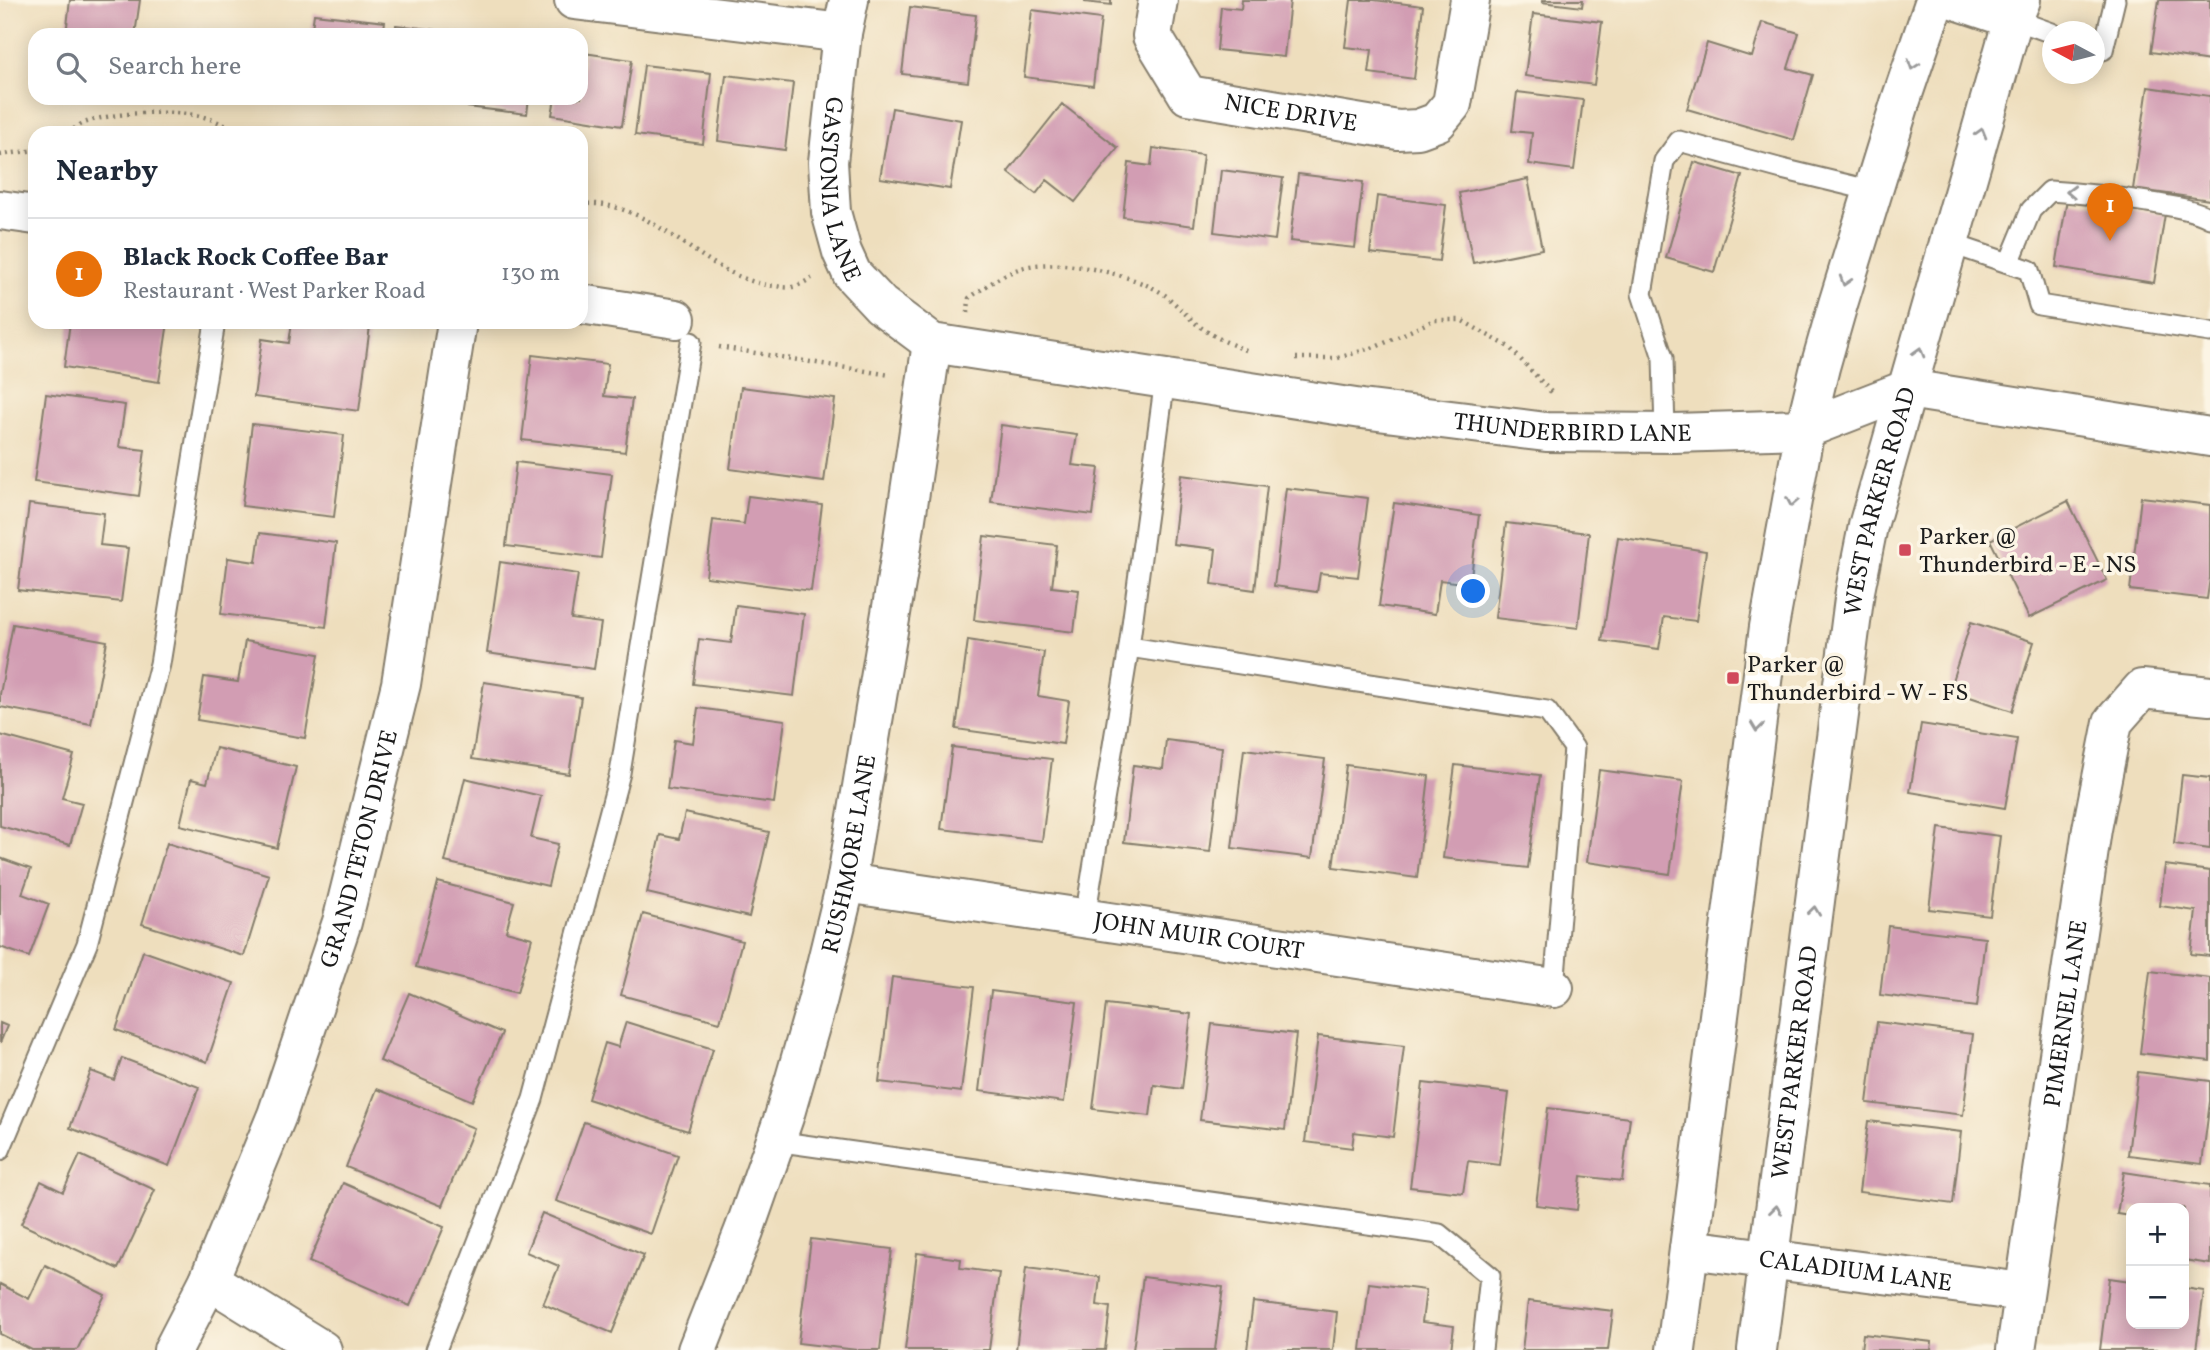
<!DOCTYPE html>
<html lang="en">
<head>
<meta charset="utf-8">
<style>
  :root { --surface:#fff; --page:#f6f6f7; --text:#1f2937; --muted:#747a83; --line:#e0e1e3; --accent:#1a73e8 }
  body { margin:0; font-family:Vollkorn,serif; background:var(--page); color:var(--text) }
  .controls { position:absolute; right:21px; bottom:21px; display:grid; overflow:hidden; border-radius:14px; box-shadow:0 4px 18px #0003 }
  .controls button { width:63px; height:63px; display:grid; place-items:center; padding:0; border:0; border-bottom:2px solid var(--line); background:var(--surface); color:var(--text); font:35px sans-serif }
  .compass { position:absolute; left:2042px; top:21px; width:63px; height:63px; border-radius:50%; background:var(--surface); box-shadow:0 4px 18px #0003; rotate:277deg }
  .you { position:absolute; left:1474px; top:592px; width:24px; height:24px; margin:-18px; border:5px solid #fff; border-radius:50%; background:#1a73e8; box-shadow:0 0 0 10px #1a73e833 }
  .badge { display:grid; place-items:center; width:46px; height:46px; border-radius:50%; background:var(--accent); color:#fff; font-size:23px; font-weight:700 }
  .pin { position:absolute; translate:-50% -58px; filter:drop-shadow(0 2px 4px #0008) }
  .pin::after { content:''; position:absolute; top:37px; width:24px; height:21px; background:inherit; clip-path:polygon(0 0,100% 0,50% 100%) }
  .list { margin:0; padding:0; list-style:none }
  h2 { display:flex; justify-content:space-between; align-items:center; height:91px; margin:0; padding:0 28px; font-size:30px }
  h2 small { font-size:23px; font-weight:400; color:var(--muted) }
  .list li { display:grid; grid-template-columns:46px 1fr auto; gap:21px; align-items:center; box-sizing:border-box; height:112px; padding:0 28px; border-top:2px solid var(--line) }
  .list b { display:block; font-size:26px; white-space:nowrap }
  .list p { margin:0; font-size:23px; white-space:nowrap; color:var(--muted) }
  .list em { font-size:23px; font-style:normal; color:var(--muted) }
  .icon { flex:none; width:38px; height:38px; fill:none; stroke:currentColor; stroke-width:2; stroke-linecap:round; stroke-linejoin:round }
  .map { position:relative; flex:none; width:2210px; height:1350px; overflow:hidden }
  .search { position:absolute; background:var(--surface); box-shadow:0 4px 18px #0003; left:28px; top:28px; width:560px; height:77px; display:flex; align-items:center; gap:18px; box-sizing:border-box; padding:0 24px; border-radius:21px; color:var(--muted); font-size:26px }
  .panel { position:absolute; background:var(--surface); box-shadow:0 4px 18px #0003; left:28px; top:126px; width:560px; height:203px; border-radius:21px }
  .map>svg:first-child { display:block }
  .building { fill:#d29db3 }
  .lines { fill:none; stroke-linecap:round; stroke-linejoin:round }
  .service-casing { stroke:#857d6c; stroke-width:23 }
  .minor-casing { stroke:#857d6c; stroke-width:42 }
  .secondary-casing { stroke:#857d6c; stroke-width:42 }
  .path { stroke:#857d6c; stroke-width:4.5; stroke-dasharray:2 5; stroke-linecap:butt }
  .service { stroke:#fff; stroke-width:19 }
  .minor { stroke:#fff; stroke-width:38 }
  .secondary { stroke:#fff; stroke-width:38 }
  .oneway { stroke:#999 }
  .poi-dot { fill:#d1495b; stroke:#fcf5e5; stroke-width:2.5 }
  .labels { text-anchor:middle; stroke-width:7; stroke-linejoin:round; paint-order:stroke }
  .street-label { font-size:24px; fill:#1c1c1c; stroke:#fcf5e5 }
  .poi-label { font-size:24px; fill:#1c1c1c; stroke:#fcf5e5; text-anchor:start }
</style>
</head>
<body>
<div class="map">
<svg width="2210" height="1350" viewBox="0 0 2210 1350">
  <rect width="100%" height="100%" fill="#fcf5e5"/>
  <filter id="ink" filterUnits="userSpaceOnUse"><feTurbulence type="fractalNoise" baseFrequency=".0143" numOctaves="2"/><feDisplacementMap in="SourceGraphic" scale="14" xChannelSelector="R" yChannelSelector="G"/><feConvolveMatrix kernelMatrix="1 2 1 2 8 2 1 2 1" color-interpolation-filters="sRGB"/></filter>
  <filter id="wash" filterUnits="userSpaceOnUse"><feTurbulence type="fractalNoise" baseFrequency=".00686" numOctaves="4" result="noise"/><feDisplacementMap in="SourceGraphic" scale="28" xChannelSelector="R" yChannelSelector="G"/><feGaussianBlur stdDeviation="1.57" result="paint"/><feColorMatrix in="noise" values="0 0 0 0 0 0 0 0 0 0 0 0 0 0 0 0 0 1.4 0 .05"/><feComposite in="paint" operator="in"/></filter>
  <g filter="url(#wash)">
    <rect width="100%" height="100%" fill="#eedebd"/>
    <g id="blocks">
      <path class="building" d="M70,0H140L135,35H66Z
        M1085,0H1111V5L1085,2Z
        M1242,0H1290L1284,57L1217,50L1221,7L1241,9Z
        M1351,0H1374L1423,6L1414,79L1369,73L1372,50L1345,47Z
        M1542,0H1583L1582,7L1542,2Z
        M2159,0H2210V61L2151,52Z
        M910,7L976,15L968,82L902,74Z
        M1032,10L1101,19L1093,86L1024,77Z
        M314,14L385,22L383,35H311Z
        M1533,14L1602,22L1594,85L1525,76Z
        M1762,22L1799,33L1788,68L1813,75L1794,140L1687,109L1707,43L1752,57Z
        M396,25L461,33V35H395Z
        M584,53L632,60L622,126L552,115L555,98H581V73Z
        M644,65L711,73L703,144L635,135Z
        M726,75L793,83L785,150L718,141Z
        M2148,87L2210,96V200L2133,189Z
        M1517,92L1583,100L1574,170L1529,164L1532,133L1512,131Z
        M469,98H529L527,114L468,107Z
        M1062,104L1118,148L1075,202L1047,180L1036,194L1008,172Z
        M892,108L961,120L950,189L880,178Z
        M1153,148L1203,155L1194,226L1123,217L1129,163L1151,166Z
        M1694,162L1742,176L1714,272L1666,258Z
        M1221,170L1283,178L1275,240L1214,232Z
        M1298,174L1363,182L1355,248L1290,241Z
        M1528,179L1542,249L1473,263L1459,193Z
        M1377,196L1446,205L1439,261L1370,253Z
        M2067,199L2165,214L2154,283L2056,267Z
        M70,322H168L159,382L64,367Z
        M292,322H338L370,326L359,411L254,397L262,339L289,343Z
        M532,355L608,364L604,396L632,399L625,452L522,440Z
        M741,387L835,399L824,482L730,469Z
        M46,394L125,405L119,447L145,450L139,496L34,482Z
        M252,424L344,435L334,517L242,506Z
        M1001,425L1077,435L1072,465L1099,468L1093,515L991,502Z
        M516,462L612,474L601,558L506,546Z
        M1181,475L1267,486L1255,590L1212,584L1216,549L1173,544Z
        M1286,488L1368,498L1358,577L1320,573L1317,592L1274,586Z
        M748,496L822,505L811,591L706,577L713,520L744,524Z
        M2141,497L2210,505V578L2207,599L2130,590Z
        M2068,501L2107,580L2029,618L1990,540Z
        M1394,503L1479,515L1470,584L1440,580L1435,614L1379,606Z
        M29,504L104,513L100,545L128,548L121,602L18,590Z
        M1506,523L1589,533L1578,628L1495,618Z
        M260,533L336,543L326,627L221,614L228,558L256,562Z
        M984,536L1057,545L1052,587L1079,590L1074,632L974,620Z
        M1618,537L1706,551L1696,621L1664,617L1659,649L1602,641Z
        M500,562L578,574L571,619L601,623L594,669L487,653Z
        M736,605L804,614L794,696L693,684L699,639L731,643Z
        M1971,622L2034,642L2012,711L1949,690Z
        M13,624L107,641L91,724L0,707V694Z
        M968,640L1044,652L1038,696L1069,701L1063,744L956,729Z
        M245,641L319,654L305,738L197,720L204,677L238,682Z
        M484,682L581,697L569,774L472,759Z
        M698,708L785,720L774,803L667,789L674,740L693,743Z
        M1921,724L2017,739L2005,808L1910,792Z
        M0,735L74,755L62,798L82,803L70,845L0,826Z
        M1166,740L1222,747L1210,852L1124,842L1133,765L1163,769Z
        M952,747L1052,759L1042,841L941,829Z
        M216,748L296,767L277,848L180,825L191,779L207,783Z
        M1244,749L1325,759L1312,858L1232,848Z
        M1346,765L1429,776L1417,878L1333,867Z
        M1455,765L1540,775L1528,868L1443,858Z
        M1599,770L1683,781L1670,874L1587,862Z
        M2182,775L2210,778V849L2174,844Z
        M465,778L541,796L531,838L558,844L548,886L445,862Z
        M685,813L769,832L749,917L647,893L660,835L679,839Z
        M1939,828L2000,836L1990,916L1929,909Z
        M167,843L269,875L244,956L142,924Z
        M0,858L31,869L22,894L49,904L29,957L0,947Z
        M2165,865L2210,871V956L2191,954L2196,911L2160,906Z
        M438,882L514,902L506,931L532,938L517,993L416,967Z
        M643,914L742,941L720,1022L621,995Z
        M1888,926L1985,938L1977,1007L1880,995Z
        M143,951L234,983L207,1062L116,1030Z
        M2150,971L2210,978V1061L2140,1053Z
        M892,977L974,987L961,1092L879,1082Z
        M991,991L1077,1002L1064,1102L979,1091Z
        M409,993L502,1033L472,1101L380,1061Z
        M1106,1004L1191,1014L1182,1089L1154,1085L1150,1116L1093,1109Z
        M626,1022L713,1049L688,1131L588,1099L605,1043L618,1047Z
        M1877,1022L1973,1034L1963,1115L1867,1103Z
        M0,1023L7,1026L0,1043Z
        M1212,1024L1296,1034L1285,1130L1200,1120Z
        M1318,1036L1404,1046L1393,1137L1354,1132L1352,1148L1305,1142Z
        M122,1058L199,1087L169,1166L70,1128L91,1071L114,1080Z
        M2138,1072L2210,1081V1101L2202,1164L2128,1155Z
        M1423,1083L1509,1093L1500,1165L1468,1161L1463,1193L1410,1187Z
        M377,1089L474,1128L442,1206L346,1167Z
        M1548,1108L1630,1118L1622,1181L1581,1176L1577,1210L1536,1205Z
        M1868,1121L1961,1132L1953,1204L1859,1192Z
        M584,1122L678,1155L651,1234L556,1201Z
        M80,1155L155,1190L118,1269L21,1224L41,1181L63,1192Z
        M2124,1172L2210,1185V1264L2184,1260V1208H2131V1216L2117,1214Z
        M343,1183L444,1227L410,1306L309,1262Z
        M542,1213L644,1255L612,1333L543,1304L559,1266L526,1252Z
        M811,1239L892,1249L880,1350H857L798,1343Z
        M917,1253L961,1259L960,1268L999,1273L989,1350H905Z
        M45,1265L105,1295L77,1350H32L0,1334V1284L29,1299Z
        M1026,1268L1100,1277L1097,1305L1110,1307L1105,1350H1016Z
        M1143,1277L1223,1287L1215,1350H1133Z
        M2109,1278L2131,1281V1324H2184V1288L2204,1291L2196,1350H2100Z
        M1369,1283L1426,1290L1422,1322L1454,1326L1451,1350H1361Z
        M1528,1301L1613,1311L1608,1350H1522Z
        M1253,1302L1337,1312L1333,1350H1247Z
        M1863,1334L1932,1342L1931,1350H1861Z"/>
    </g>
  </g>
  <g filter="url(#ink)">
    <use href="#blocks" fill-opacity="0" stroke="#857d6c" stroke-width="2"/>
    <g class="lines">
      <defs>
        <path id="service" d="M2013,19L2052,33
          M2094,47L2103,50L2115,0
          M1949,243L2029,270L2039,305L2210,332
          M2009,263L2031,210L2050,191C2083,193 2115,197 2147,202C2168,206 2191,208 2210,218
          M1665,433L1663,358L1642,294L1664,161L1679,141L1782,169L1873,191
          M1129,647L1547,711L1574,748L1554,988
          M1085,918L1129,647L1165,379
          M775,1141L1439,1234L1490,1276L1482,1350
          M0,1150L87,944L160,664L215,322
          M436,1350L533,1099L620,773L691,342"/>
        <g id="minor">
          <path d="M574,0L842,33"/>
          <path id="s1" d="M849,0L842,33L828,162L831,212L842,252L852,274L881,305L932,343L1362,409L1546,432L1674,433L1805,429L1908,389L2210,437"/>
          <path id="s2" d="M1158,0L1152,36L1188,95L1398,130L1418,129L1437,122L1452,104L1470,0"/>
          <path d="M0,210L35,215"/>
          <path d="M581,304L676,319"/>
          <path id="s3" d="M846,883L1554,988"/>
          <path id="s4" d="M1689,1249L2023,1292"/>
          <path d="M209,1280L322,1350"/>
          <path id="s5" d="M173,1350L209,1280L277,1115L342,922L401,684L457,322"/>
          <path id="s6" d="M697,1350L744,1231L784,1117L817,1002L846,883L900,559L932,343"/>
          <path id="s7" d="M2016,1350L2092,829L2113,722L2142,689L2210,696"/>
        </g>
        <g id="secondary">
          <path d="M1956,0L2013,19"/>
          <path d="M1676,1350L1769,627L1805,429L1820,367L1838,304L1901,100L1935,0"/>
          <path id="s8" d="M1757,1350L1855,591L1868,526L2013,19L2021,0"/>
        </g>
      </defs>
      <use href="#service" class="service-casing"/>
      <use href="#minor" class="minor-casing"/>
      <use href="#secondary" class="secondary-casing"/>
      <path class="path" d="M68,133C74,129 80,124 87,122C113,112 172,110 200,116C213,119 228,126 239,133
        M0,155L35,150
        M581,204C656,198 703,280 776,286C781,287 788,288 792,287C799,286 806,281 812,278
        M968,313L969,298C987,286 1003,273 1025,267C1060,258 1135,274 1165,295C1175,303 1183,312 1193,321C1209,335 1229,344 1249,351
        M719,347L890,375
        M1296,358H1338L1378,346L1434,320H1461L1509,347L1553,394"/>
      <use href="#service" class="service"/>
      <use href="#minor" class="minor"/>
      <use href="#secondary" class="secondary"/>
    </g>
    <defs><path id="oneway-chevron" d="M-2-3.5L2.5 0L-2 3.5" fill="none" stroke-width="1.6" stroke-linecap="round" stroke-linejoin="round" transform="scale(1.75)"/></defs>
    <g class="oneway">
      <use href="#oneway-chevron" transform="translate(1913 65) rotate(109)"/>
      <use href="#oneway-chevron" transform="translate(1981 133) rotate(-74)"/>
      <use href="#oneway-chevron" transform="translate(2071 192) rotate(-178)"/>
      <use href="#oneway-chevron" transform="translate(1845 281) rotate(107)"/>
      <use href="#oneway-chevron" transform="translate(1919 352) rotate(-74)"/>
      <use href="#oneway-chevron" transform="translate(1792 502) rotate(100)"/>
      <use href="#oneway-chevron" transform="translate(1757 727) rotate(97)"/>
      <use href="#oneway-chevron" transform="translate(1814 911) rotate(-83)"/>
      <use href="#oneway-chevron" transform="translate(1776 1210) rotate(-83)"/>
    </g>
  </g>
  <g class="poi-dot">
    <rect x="1898" y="543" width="14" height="14" rx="3.5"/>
    <rect x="1726" y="671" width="14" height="14" rx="3.5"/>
  </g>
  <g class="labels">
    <g class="street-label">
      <text dy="8" stroke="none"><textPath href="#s2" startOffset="210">NICE DRIVE</textPath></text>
      <text dy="8" stroke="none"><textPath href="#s1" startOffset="192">GASTONIA LANE</textPath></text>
      <text dy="8" stroke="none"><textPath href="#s1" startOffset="1032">THUNDERBIRD LANE</textPath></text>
      <text dy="8" stroke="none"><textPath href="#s8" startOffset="858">WEST PARKER ROAD</textPath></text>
      <text dy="8" stroke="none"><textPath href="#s5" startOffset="536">GRAND TETON DRIVE</textPath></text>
      <text dy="8" stroke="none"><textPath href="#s6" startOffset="520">RUSHMORE LANE</textPath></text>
      <text dy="8" stroke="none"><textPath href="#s3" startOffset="357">JOHN MUIR COURT</textPath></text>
      <text dy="8" stroke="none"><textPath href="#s7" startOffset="340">PIMERNEL LANE</textPath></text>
      <text dy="8" stroke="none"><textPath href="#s8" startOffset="290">WEST PARKER ROAD</textPath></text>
      <text dy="8" stroke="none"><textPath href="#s4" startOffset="168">CALADIUM LANE</textPath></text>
    </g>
    <g class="poi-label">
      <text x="1919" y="544">Parker @<tspan x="1919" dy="28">Thunderbird - E - NS</tspan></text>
      <text x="1747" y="672">Parker @<tspan x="1747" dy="28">Thunderbird - W - FS</tspan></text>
    </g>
  </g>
</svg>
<div class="controls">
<button>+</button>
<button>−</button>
</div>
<svg class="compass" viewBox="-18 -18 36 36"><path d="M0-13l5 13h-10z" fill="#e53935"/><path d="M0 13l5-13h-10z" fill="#747a83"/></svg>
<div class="you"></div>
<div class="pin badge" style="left:2110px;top:241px;background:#e8710a">1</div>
<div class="search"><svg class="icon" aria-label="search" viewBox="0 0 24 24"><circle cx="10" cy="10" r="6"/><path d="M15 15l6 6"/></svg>Search here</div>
<section class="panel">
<h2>Nearby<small></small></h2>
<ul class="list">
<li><span class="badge" style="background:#e8710a">1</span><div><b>Black Rock Coffee Bar</b><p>Restaurant · West Parker Road</p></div><em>130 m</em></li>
</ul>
</section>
</div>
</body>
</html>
